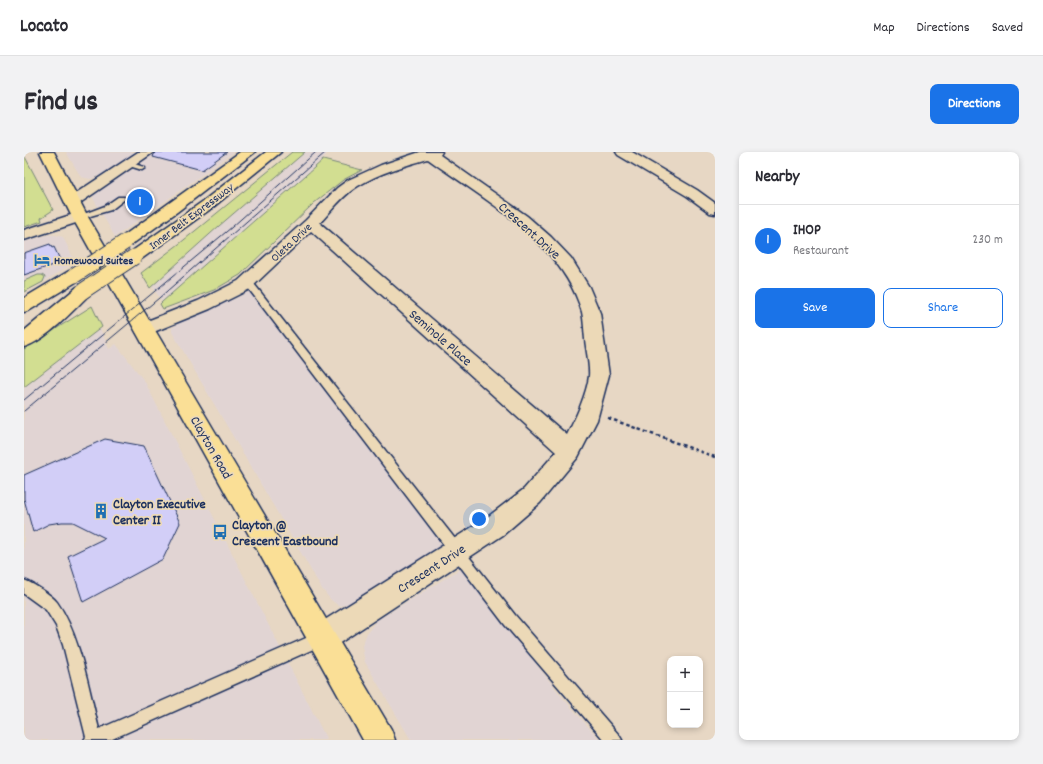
<!DOCTYPE html>
<html lang="en">
<head>
<meta charset="utf-8">
<style>
  :root { --surface:#fff; --page:#f2f2f3; --text:#2b2b33; --muted:#7c7c81; --line:#e1e1e2; --accent:#1a73e8 }
  body { margin:0; font-family:Dekko,sans-serif; background:var(--page); color:var(--text) }
  .controls { position:absolute; right:12px; bottom:12px; display:grid; overflow:hidden; border-radius:8px; box-shadow:0 2px 6px #0003 }
  .controls button { width:36px; height:36px; display:grid; place-items:center; padding:0; border:0; border-bottom:1px solid var(--line); background:var(--surface); color:var(--text); font:20px sans-serif }
  .you { position:absolute; left:455px; top:367px; width:14px; height:14px; margin:-10px; border:3px solid #fff; border-radius:50%; background:#1a73e8; box-shadow:0 0 0 6px #1a73e833 }
  .badge { display:grid; place-items:center; width:26px; height:26px; border-radius:50%; background:var(--accent); color:#fff; font-size:13px; font-weight:700 }
  .pin { position:absolute; translate:-50% -50%; border:2px solid #fff; box-shadow:0 1px 4px #0006 }
  .list { margin:0; padding:0; list-style:none }
  h2 { display:flex; justify-content:space-between; align-items:center; height:52px; margin:0; padding:0 16px; font-size:17px }
  h2 small { font-size:13px; font-weight:400; color:var(--muted) }
  .list li { display:grid; grid-template-columns:26px 1fr auto; gap:12px; align-items:center; box-sizing:border-box; height:72px; padding:0 16px; border-top:1px solid var(--line) }
  .list b { display:block; font-size:15px; white-space:nowrap }
  .list p { margin:0; font-size:13px; white-space:nowrap; color:var(--muted) }
  .list em { font-size:13px; font-style:normal; color:var(--muted) }
  .actions { display:flex; gap:8px; padding:12px 16px }
  .actions a { flex:1; padding:9px 0; border:1px solid var(--accent); border-radius:8px; text-align:center; font-size:14px; color:var(--accent) }
  .actions .main { background:var(--accent); color:#fff }
  .map { position:relative; flex:none; width:691px; height:588px; overflow:hidden; border-radius:8px }
  header { display:flex; align-items:center; gap:24px; box-sizing:border-box; height:56px; padding:0 20px; background:var(--surface); border-bottom:1px solid var(--line) }
  header strong { font-size:19px }
  nav { display:flex; gap:22px; margin-inline-start:auto; font-size:14px }
  .intro { display:flex; align-items:center; justify-content:space-between; box-sizing:border-box; height:96px; padding:0 24px }
  h1 { margin:0; font-size:28px }
  .button { padding:10px 18px; border-radius:8px; background:var(--accent); color:#fff; font-size:14px; font-weight:700 }
  main { display:flex; gap:24px; padding:0 24px }
  aside { flex:1; background:var(--surface); border-radius:8px; box-shadow:0 2px 6px #0003 }
  .map>svg:first-child { display:block }
  .built { fill:#e1d4d3 }
  .green { fill:#d2de91; stroke:#768678 }
  .building { fill:#d2cef7; stroke:#1b2f5e }
  .lines { fill:none; stroke-linecap:round; stroke-linejoin:round }
  .service-casing { stroke:#1b2f5e; stroke-width:3 }
  .minor-casing { stroke:#1b2f5e; stroke-width:3 }
  .primary-casing { stroke:#1b2f5e; stroke-width:3 }
  .motorway-casing { stroke:#1b2f5e; stroke-width:3 }
  .path { stroke:#1b2f5e; stroke-width:2.5; stroke-dasharray:3.5 3; stroke-linecap:butt }
  .service { fill:#ecd9b7; fill-rule:evenodd }
  .minor { fill:#ecd9b7; fill-rule:evenodd }
  .primary { fill:#fadf96; fill-rule:evenodd }
  .motorway { fill:#fadf96; fill-rule:evenodd }
  .tram { stroke:#1b2f5e; stroke-width:1 }
  .motorway-bridge-casing { stroke:#1b2f5e; stroke-width:17; stroke-linecap:butt }
  .motorway-bridge { stroke:#fadf96; stroke-width:15 }
  .labels { text-anchor:middle; stroke-width:3.5; stroke-linejoin:round; paint-order:stroke }
  .far-street-label { font-size:12px; fill:#1b2f5e; stroke:#ecd9b7 }
  .far-poi-label { font-size:12px; font-weight:bold; fill:#1b2f5e; stroke:#ecd9b7; text-anchor:start }
  .street-label { font-size:14px; fill:#1b2f5e; stroke:#ecd9b7 }
  .poi-label { font-size:14px; font-weight:bold; fill:#1b2f5e; stroke:#ecd9b7; text-anchor:start }
</style>
</head>
<body>
<header>
<strong>Locato</strong>
<nav><a>Map</a><a>Directions</a><a>Saved</a></nav>
</header>
<div class="intro"><h1>Find us</h1><a class="button">Directions</a></div>
<main>
<div class="map">
<svg width="691" height="588" viewBox="0 0 691 588">
  <rect width="100%" height="100%" fill="#e7d7c4"/>
  <filter id="ink" filterUnits="userSpaceOnUse"><feTurbulence type="fractalNoise" baseFrequency=".025" numOctaves="2"/><feDisplacementMap in="SourceGraphic" scale="8" xChannelSelector="R" yChannelSelector="G"/><feConvolveMatrix kernelMatrix="1 2 1 2 8 2 1 2 1" color-interpolation-filters="sRGB"/></filter>
  <g filter="url(#ink)">
    <path class="built" d="M42,0H115L79,23L66,27L57,25Z
      M133,0H210L91,85L69,46L70,43Z
      M281,0H305L298,7L299,8L138,150L128,134L195,74Z
      M24,83H31L39,85L51,110L19,130L21,125L18,123L0,129V90Z
      M226,139L421,394L326,452L315,454L307,448L298,437L148,180V176L159,168L212,146Z
      M76,176L85,197L92,192L121,230L303,588H0V235Z
      M438,416L537,544L576,588H387L341,510L338,494L343,481L353,468Z"/>
    <path class="green" d="M268,0H281L195,74L126,136L117,121L155,92Z
      M0,3L29,58L17,66L18,69L0,75Z
      M299,8L338,18L319,28L290,51L216,123L190,138L139,157L136,152L138,150Z
      M14,123H18L21,125L19,130L0,140V129Z
      M68,154L78,175L0,235V197Z"/>
    <path class="building" d="M131,0H203L178,18L129,5Z
      M26,92L28,96L30,95L37,110L0,123V101Z
      M81,287L120,294L156,371L139,407L59,450L44,404L81,386L49,370H38L25,372L9,380L0,347V323Z"/>
    <g class="lines">
      <defs>
        <path id="service" d="M104,10L120,15L121,16L118,18L102,13V11Z
          M94,45H100L101,47L87,58L56,67L52,65L81,54Z
          M224,127L227,128L491,463L595,583L598,588H580L481,473L221,132L220,130Z
          M0,428C8,431 28,443 33,450C56,482 65,538 75,577L298,479L303,481L305,486L303,491L86,588H60L62,585L39,493L32,474L22,458L0,442Z"/>
        <path id="minor" d="M114,0H130L53,53L48,54L43,53L41,50L43,47Z
          M396,0H418L416,3L503,64L527,85L547,106L565,135L576,161L585,223L573,268L554,305L516,351L479,383L308,496L298,500L288,496L284,486L288,476L461,367L500,337L532,300L287,79L226,137L186,157L127,181L120,183L113,181L111,177L113,173L174,149L214,129L282,68L313,36L324,28L357,13ZM404,7C461,48 537,89 558,160C560,169 560,179 561,187C562,198 566,213 565,224C563,241 551,268 543,283L296,71C308,58 319,43 334,34C355,21 380,14 404,7Z
          M592,0H608L673,38L691,51V62L686,61L663,44L594,3Z
          M56,60L61,62L64,65L61,68L0,88V78Z"/>
        <path id="primary" d="M16,0H30L64,65L367,577L371,588H339L48,65Z"/>
        <path id="motorway" d="M216,0H231L153,60L107,93L101,95L95,93L93,90L95,87Z
          M242,0H257L188,56L116,108L110,110L104,108L102,105L104,102L178,50Z
          M51,118L57,119L59,123L57,127L6,158L0,160V146L45,119Z
          M59,133L65,135L68,139L65,143C48,159 23,188 0,195V179L53,135Z"/>
      </defs>
      <use href="#service" class="service-casing"/>
      <use href="#minor" class="minor-casing"/>
      <use href="#primary" class="primary-casing"/>
      <use href="#motorway" class="motorway-casing"/>
      <path class="path" d="M584,266L691,305"/>
      <use href="#service" class="service"/>
      <use href="#minor" class="minor"/>
      <use href="#primary" class="primary"/>
      <use href="#motorway" class="motorway"/>
      <path class="tram" d="M0,248L208,75L292,0
        M0,259L135,146L302,0"/>
      <defs>
        <path id="motorway-bridge" d="M51,123L101,90
          M59,139L110,105"/>
      </defs>
      <use href="#motorway-bridge" class="motorway-bridge-casing"/>
      <use href="#motorway-bridge" class="motorway-bridge"/>
    </g>
  </g>
  <defs>
    <symbol id="hotel-bare" viewBox="-9 -9 18 18"><path d="M-6-4.5h1.5V1H6V5H4.5V3h-9V5H-6ZM-4 0a1.8 1.8 0 1 1 3.6 0ZM.5 0V-2.5h3Q6-2.5 6 0Z" fill="#1f6fb2" stroke="#ecd9b7" stroke-width="2.5" paint-order="stroke"/></symbol>
    <symbol id="building-bare" viewBox="-9 -9 18 18"><path d="M-4-6H4V6H1V3H-1V6H-4ZM-2.5-4.3h1.7v1.8h-1.7ZM.8-4.3h1.7v1.8H.8ZM-2.5-1h1.7V.8h-1.7ZM.8-1h1.7V.8H.8Z" fill="#1f6fb2" stroke="#ecd9b7" stroke-width="2.5" paint-order="stroke"/></symbol>
    <symbol id="bus-bare" viewBox="-9 -9 18 18"><path d="M-5-6H5V4H4V6H2V4H-2V6H-4V4H-5ZM-3.5-4V0h7V-4ZM-3.5 1.2v1.5H-2V1.2ZM2 1.2v1.5H3.5V1.2Z" fill="#1f6fb2" stroke="#ecd9b7" stroke-width="2.5" paint-order="stroke"/></symbol>
  </defs>
  <g fill-rule="evenodd">
    <use href="#hotel-bare" x="7" y="97" width="22" height="22"/>
    <use href="#building-bare" x="66" y="348" width="22" height="22"/>
    <use href="#bus-bare" x="185" y="369" width="22" height="22"/>
  </g>
  <g class="labels">
    <g class="far-street-label">
      <text transform="translate(167 64) rotate(-37)" y="4">Inner Belt Expressway</text>
      <text transform="translate(267 90) rotate(-43)" y="4">Oleta Drive</text>
    </g>
    <g class="far-poi-label">
      <text x="30" y="112">Homewood Suites</text>
    </g>
    <g class="street-label">
      <text transform="translate(506 78) rotate(42)" y="5">Crescent Drive</text>
      <text transform="translate(417 185) rotate(41)" y="5">Seminole Place</text>
      <text transform="translate(188 295) rotate(60)" y="5">Clayton Road</text>
      <text transform="translate(407 416) rotate(-33)" y="5">Crescent Drive</text>
    </g>
    <g class="poi-label">
      <text x="89" y="356">Clayton Executive<tspan x="89" dy="16">Center II</tspan></text>
      <text x="208" y="377">Clayton @<tspan x="208" dy="16">Crescent Eastbound</tspan></text>
    </g>
  </g>
</svg>
<div class="controls">
<button>+</button>
<button>−</button>
</div>
<div class="you"></div>
<div class="pin badge" style="left:116px;top:50px">1</div>
</div>
<aside>
<h2>Nearby<small></small></h2>
<ul class="list">
<li><span class="badge">1</span><div><b>IHOP</b><p>Restaurant</p></div><em>230 m</em></li>
</ul>
<div class="actions"><a class="main">Save</a><a>Share</a></div>
</aside>
</main>
</body>
</html>
